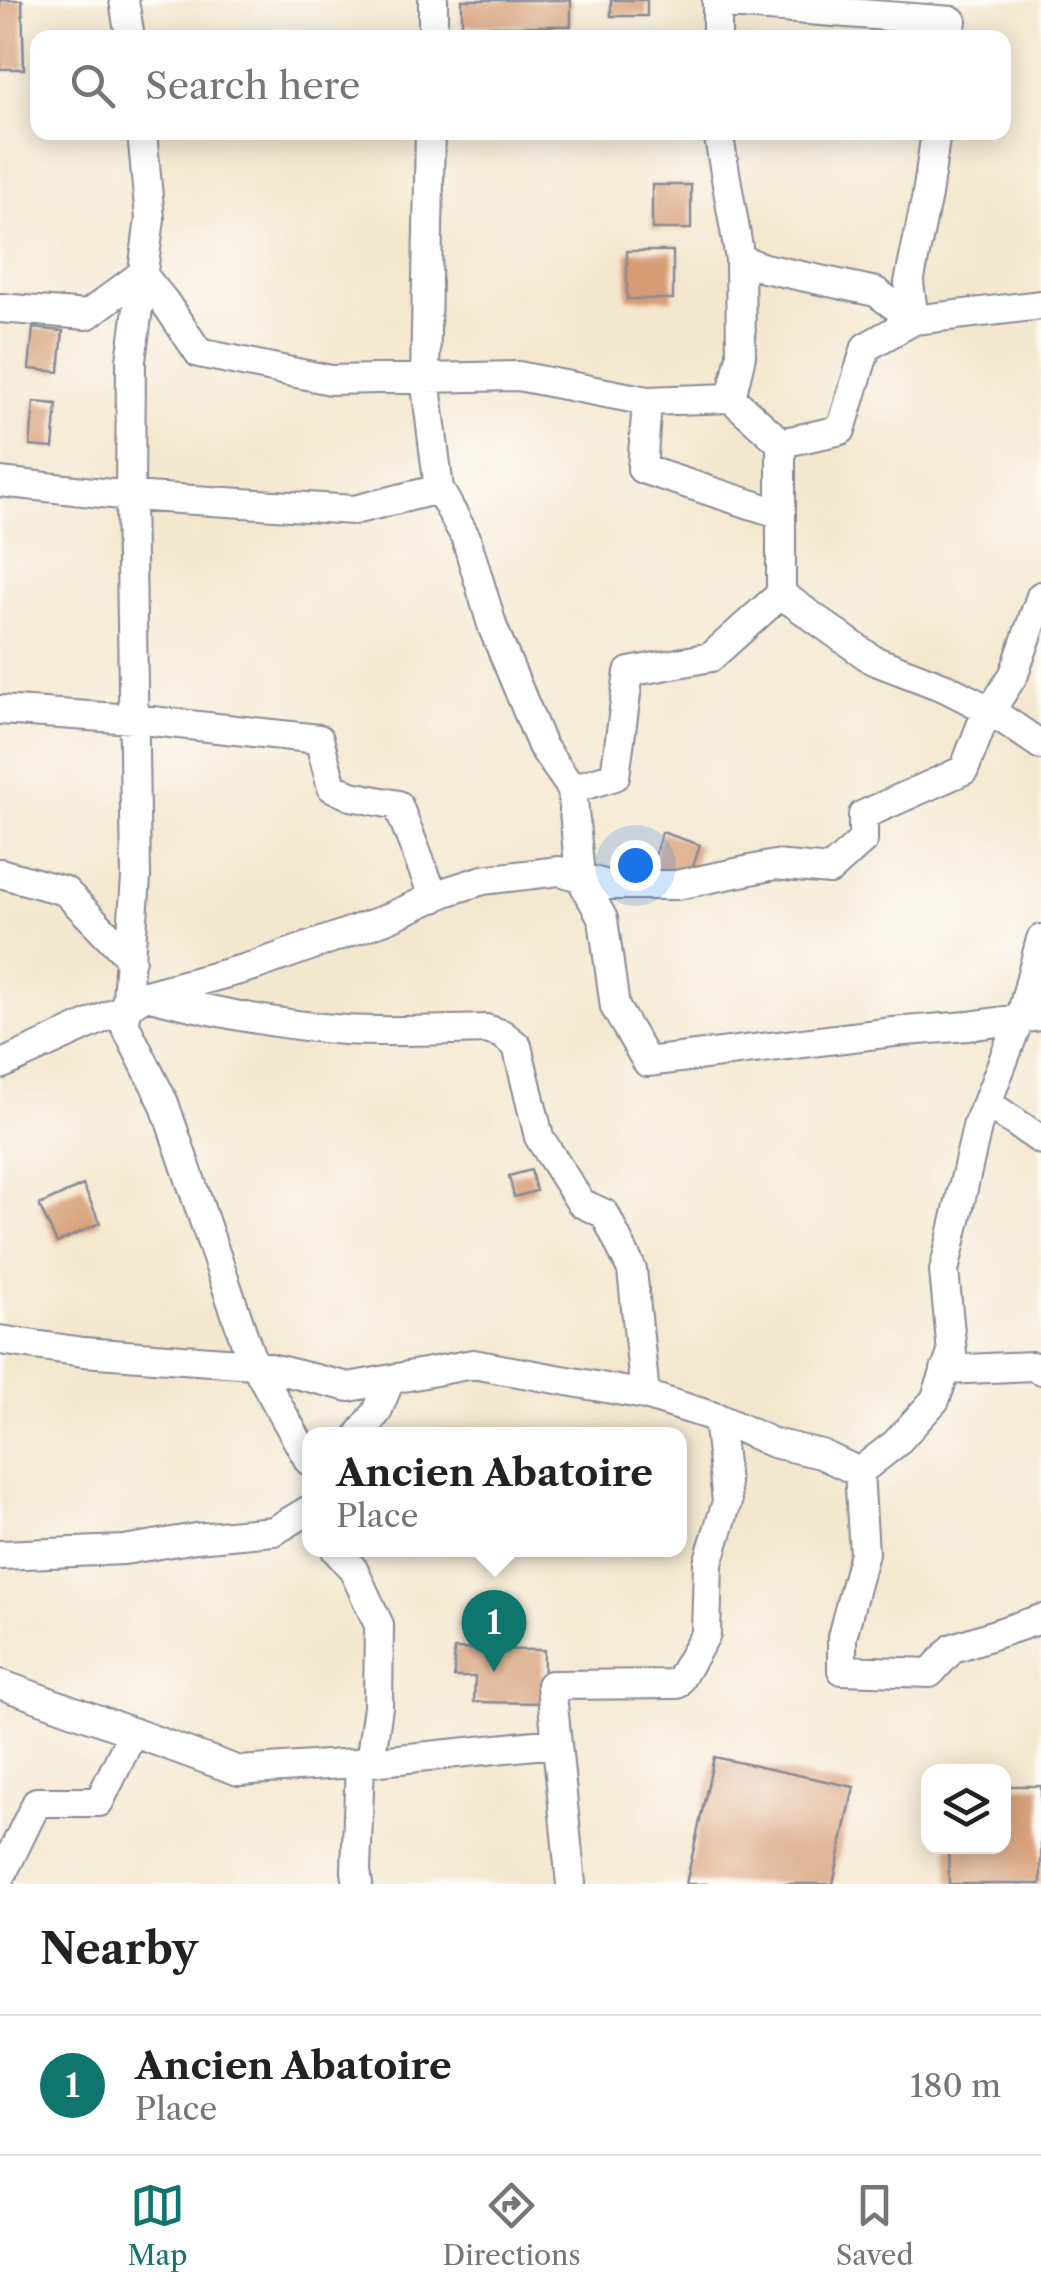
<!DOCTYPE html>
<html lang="en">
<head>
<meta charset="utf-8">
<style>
  :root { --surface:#fff; --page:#f2f2f2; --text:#222; --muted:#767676; --line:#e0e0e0; --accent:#0f766e }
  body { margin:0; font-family:"Libre Caslon Text",serif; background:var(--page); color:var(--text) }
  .controls { position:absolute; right:30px; bottom:30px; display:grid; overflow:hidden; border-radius:20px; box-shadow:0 5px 25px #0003 }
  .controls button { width:90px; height:90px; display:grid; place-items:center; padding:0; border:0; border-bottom:2px solid var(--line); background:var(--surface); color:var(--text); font:50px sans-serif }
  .you { position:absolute; left:635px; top:865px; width:35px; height:35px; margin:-25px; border:8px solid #fff; border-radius:50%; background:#1a73e8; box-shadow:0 0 0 15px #1a73e833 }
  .badge { display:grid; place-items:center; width:65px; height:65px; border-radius:50%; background:var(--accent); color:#fff; font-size:32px; font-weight:700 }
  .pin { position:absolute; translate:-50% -82px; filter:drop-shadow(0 2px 5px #0008) }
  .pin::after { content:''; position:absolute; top:52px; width:35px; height:30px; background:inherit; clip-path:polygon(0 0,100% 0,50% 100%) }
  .popup { position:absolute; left:302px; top:1427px; width:385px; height:130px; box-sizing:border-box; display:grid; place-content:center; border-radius:20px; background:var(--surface); filter:drop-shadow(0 2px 8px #0005); font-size:32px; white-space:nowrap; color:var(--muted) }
  .popup b { font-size:38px; color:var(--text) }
  .popup::after { content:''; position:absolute; left:50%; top:100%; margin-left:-20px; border:20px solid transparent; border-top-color:var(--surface) }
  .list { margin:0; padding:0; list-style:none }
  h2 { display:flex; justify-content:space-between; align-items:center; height:130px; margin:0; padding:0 40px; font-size:42px }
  h2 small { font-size:32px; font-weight:400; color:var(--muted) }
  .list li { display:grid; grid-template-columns:65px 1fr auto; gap:30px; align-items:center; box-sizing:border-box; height:140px; padding:0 40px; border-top:2px solid var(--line) }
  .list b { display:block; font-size:38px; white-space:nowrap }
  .list p { margin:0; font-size:32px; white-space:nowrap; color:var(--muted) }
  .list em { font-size:32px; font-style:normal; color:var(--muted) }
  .icon { flex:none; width:55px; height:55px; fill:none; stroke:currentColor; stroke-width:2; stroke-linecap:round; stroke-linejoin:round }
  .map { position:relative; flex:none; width:1041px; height:1884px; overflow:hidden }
  .search { position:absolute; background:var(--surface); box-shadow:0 5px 25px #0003; left:30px; right:30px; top:30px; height:110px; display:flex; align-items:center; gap:25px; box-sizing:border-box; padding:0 35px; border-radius:20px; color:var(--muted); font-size:38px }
  .sheet { height:270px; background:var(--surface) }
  nav { display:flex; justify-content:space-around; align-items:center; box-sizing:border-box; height:140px; border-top:2px solid var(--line); background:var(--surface); font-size:28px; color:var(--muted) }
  nav a { display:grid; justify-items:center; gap:5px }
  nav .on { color:var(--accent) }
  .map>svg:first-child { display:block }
  .building { fill:#d79c75 }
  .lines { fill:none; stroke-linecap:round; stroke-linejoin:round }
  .minor-casing { stroke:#888b96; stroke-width:32 }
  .minor { stroke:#fff; stroke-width:28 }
</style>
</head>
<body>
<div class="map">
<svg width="1041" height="1884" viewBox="0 0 1041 1884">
  <rect width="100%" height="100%" fill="#fdfcf7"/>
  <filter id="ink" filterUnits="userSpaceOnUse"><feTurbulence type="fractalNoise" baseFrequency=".01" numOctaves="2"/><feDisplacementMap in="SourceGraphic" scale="20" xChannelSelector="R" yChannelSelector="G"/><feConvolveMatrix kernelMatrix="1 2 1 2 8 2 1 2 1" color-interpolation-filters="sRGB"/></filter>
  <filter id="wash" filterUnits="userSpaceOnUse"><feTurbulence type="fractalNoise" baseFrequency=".0048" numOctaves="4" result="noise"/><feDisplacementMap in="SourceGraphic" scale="40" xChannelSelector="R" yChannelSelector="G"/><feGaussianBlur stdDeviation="2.25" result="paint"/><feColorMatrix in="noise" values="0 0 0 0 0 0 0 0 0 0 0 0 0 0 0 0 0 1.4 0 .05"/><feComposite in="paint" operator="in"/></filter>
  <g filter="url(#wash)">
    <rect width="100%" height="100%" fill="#f4e7cf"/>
    <g id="blocks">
      <path class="building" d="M0,0H22L24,69H0Z
        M462,0H571V26H462Z
        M611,0H647V16H611Z
        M652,185H691V229H652Z
        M627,251H673V299H627Z
        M33,328L63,331L59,372L29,369Z
        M34,402L57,404L53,448L30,446Z
        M662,832L700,845L689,879L651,867Z
        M531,1170L536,1191L514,1197L509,1176Z
        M83,1185L100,1223L57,1243L39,1205Z
        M454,1649L544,1650L543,1703L474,1702L475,1677H454Z
        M714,1757L854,1787L833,1884H686Z
        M1004,1786H1041V1884H949L948,1846H1004Z"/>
    </g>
  </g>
  <g filter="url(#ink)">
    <use href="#blocks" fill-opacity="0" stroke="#888b96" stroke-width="2.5"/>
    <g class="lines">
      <defs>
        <path id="minor" d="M124,0L130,38
          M717,0V38
          M717,3L952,21L949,38
          M433,38V0
          M142,132L150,219L131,361L130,496L136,878L125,1025L164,1103L250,1355L309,1461
          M430,132L425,378L439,489L466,538L493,628L542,746L572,789L580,877L603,919L615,1007L647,1062L893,1032L968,1026L1041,1016
          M718,132L740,259L741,356L731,398
          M740,259L764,268L876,292L914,320L1041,305
          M0,308L87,315L142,274L164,301L199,353L331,380L518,376L647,401L731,398L781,443V594L873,660L946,688L991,711L1041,745
          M647,401L642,469L781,514
          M781,443L841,430L866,347L914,320L909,283L927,195L936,132
          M0,482L130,496L354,510L439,489
          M0,710L133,719L319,739L332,787L351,796L398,805L434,898
          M572,789L615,776L629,672L711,657L781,594
          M0,873L65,891L131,959
          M1041,939L1023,1009L987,1103L1041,1140
          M146,995C212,1012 277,1025 345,1030C392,1033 439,1030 486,1029L502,1034L517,1046L539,1137L581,1203L605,1214L632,1270L645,1395L718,1418L727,1502L708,1563L706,1634L677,1684L551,1685L571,1884
          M0,1065L127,1007L146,995L254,966L386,919L445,892L483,880L559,871L607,885H677L775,865L830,870L863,840V815L964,770L981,726L1014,674L1041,596
          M0,1340L83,1352L254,1364L349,1387L473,1364L645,1395
          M945,1370L1032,1366L1041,1370
          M718,1418L773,1443L821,1454L859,1472L864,1553L842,1637V1670L930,1673L953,1648L1041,1619
          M360,1434L377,1412L390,1380
          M859,1472L896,1443L935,1400L952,1353L944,1271L978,1123L987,1103
          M336,1550L353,1569L379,1625L378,1707L370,1762L555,1743
          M0,1555L124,1550L196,1538L274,1531L309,1510
          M0,1684L239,1771L370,1762
          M0,1878L37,1802H99L133,1732
          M358,1884L356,1871L360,1762"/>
      </defs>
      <use href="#minor" class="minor-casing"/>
      <use href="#minor" class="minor"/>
    </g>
  </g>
</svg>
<div class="controls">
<button><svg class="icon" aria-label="layers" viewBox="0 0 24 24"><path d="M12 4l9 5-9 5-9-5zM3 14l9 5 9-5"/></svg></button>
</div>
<div class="you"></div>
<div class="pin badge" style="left:494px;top:1672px">1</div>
<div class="popup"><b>Ancien Abatoire</b>Place</div>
<div class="search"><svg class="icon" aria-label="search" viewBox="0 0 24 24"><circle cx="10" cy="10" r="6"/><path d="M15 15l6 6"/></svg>Search here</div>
</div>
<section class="sheet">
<h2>Nearby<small></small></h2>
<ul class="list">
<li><span class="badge">1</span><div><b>Ancien Abatoire</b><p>Place</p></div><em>180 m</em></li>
</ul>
</section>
<nav>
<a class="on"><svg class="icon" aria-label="map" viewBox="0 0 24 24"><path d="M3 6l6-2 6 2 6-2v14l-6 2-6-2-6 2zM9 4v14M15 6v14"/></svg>Map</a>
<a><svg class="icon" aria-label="directions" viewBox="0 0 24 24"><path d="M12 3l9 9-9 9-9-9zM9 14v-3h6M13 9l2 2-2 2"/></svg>Directions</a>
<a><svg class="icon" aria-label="saved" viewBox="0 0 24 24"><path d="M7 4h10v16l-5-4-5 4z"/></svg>Saved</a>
</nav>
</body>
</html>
